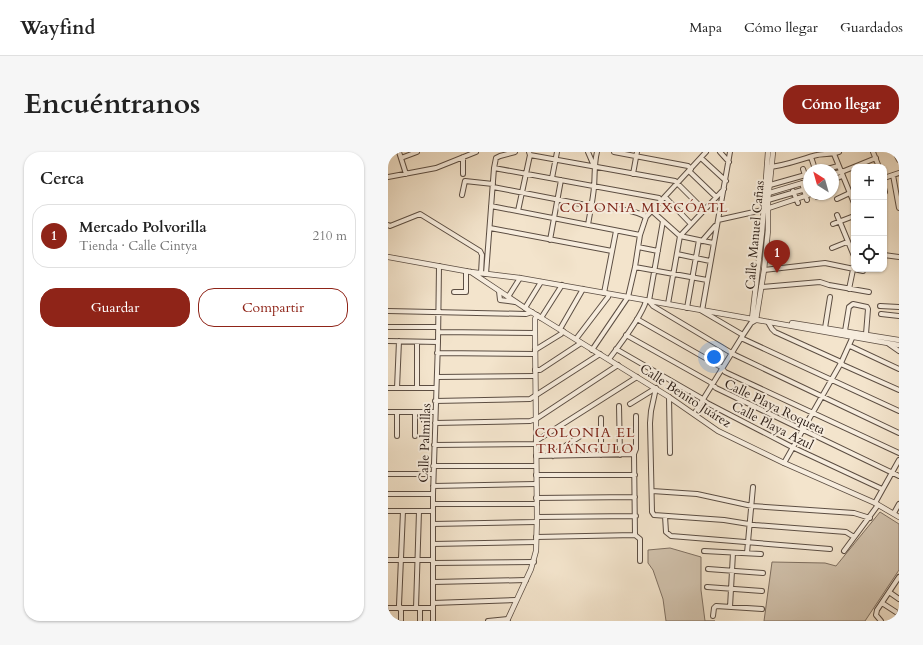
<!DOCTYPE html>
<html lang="es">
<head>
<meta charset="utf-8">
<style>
  :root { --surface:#fff; --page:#f6f6f6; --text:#222; --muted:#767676; --line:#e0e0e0; --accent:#8f2418 }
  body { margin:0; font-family:Cardo,serif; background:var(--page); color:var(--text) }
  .controls { position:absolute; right:12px; top:12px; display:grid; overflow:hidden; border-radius:8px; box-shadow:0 1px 3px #0004 }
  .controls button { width:36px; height:36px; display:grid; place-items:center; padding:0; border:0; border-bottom:1px solid var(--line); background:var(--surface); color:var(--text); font:20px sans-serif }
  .compass { position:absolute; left:415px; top:12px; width:36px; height:36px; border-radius:50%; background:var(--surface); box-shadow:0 1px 3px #0004; rotate:323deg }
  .you { position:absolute; left:326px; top:205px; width:14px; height:14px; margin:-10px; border:3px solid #fff; border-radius:50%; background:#1a73e8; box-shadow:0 0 0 6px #1a73e833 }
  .badge { display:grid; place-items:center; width:26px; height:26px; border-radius:50%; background:var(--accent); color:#fff; font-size:13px; font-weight:700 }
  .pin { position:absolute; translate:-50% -33px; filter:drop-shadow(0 1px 2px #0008) }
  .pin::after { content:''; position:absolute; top:21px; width:14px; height:12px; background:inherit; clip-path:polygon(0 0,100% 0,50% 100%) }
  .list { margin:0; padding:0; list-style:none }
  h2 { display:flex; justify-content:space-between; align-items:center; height:52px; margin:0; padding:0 16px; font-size:17px }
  h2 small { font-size:13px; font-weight:400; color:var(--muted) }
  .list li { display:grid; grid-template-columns:26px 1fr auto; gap:12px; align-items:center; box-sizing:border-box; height:64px; margin:0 8px 8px; padding:0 8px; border:1px solid var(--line); border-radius:16px }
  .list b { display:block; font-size:15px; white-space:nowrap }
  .list p { margin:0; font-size:13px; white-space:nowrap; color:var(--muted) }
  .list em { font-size:13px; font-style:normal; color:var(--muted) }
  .actions { display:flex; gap:8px; padding:12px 16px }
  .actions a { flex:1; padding:9px 0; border:1px solid var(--accent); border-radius:16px; text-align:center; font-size:14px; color:var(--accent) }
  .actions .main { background:var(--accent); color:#fff }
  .icon { flex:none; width:22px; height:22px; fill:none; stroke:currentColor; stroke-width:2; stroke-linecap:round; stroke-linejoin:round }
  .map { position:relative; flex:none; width:511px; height:469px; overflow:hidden; border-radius:16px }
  header { display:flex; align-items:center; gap:24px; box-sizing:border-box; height:56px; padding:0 20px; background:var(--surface); border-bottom:1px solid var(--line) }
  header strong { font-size:19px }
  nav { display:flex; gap:22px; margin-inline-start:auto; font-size:14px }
  .intro { display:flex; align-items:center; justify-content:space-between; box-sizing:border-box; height:96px; padding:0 24px }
  h1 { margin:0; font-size:28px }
  .button { padding:10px 18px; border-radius:16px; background:var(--accent); color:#fff; font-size:14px; font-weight:700 }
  main { display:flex; gap:24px; padding:0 24px }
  aside { flex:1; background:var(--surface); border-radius:16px; box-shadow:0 1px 3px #0004 }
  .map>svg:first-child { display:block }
  .green { fill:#d1c2ad; stroke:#7e6f61 }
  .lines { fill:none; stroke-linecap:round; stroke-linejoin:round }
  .minor-casing { stroke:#5c4e43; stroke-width:6 }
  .tertiary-casing { stroke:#5c4e43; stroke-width:6 }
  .minor { stroke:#f7edde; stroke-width:4 }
  .tertiary { stroke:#f7edde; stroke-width:4.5 }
  .labels { text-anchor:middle; stroke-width:4; stroke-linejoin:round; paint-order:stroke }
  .street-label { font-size:13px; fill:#2a1c15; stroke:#f7edde }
  .neighbourhood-label { font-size:14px; letter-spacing:1px; fill:#7a1f14; stroke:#f7edde }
</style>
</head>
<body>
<header>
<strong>Wayfind</strong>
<nav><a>Mapa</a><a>Cómo llegar</a><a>Guardados</a></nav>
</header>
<div class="intro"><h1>Encuéntranos</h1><a class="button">Cómo llegar</a></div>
<main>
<aside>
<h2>Cerca<small></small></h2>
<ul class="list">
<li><span class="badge">1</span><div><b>Mercado Polvorilla</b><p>Tienda · Calle Cintya</p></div><em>210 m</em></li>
</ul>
<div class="actions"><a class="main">Guardar</a><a>Compartir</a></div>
</aside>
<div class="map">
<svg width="511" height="469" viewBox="0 0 511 469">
  <rect width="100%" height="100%" fill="#f3e4cc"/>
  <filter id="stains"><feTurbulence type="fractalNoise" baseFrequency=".005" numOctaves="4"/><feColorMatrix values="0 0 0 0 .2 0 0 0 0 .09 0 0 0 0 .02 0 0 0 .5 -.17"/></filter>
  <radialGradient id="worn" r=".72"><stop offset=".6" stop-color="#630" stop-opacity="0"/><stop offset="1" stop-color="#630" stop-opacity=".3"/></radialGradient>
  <path class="green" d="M492,360L511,372V418L477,469H376L384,410L437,411L448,414Z
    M282,396L313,405V438L317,469H327H278L275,447L265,418L260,411V398Z"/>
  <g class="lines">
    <defs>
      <path id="minor" d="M11,0L18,22
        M141,0L142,3L287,29L316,58
        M200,0L206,14
        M226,0L300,14L303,17
        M332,0L341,10
        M342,0L314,159L355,183
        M485,0L491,15
        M507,0L511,8
        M446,2L466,51
        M423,5L426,14
        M13,6L29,0
        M313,6L338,29
        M381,15C397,14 413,7 429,3C436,1 444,3 451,0
        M106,16L271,46L273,49
        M415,17L419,29
        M436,18L450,14
        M301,19L328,45
        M75,22V5
        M245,22L249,0
        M445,22L456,19L488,6
        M505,23L511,56
        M0,25L48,16L88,0
        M164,26L169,0
        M496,26L511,21
        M445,28L454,24
        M414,31L419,48
        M382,33L421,22
        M105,35C136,41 167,47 198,53C214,56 244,56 258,65
        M445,35L447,34L445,28
        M496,36L497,40
        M405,39L410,51
        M381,41L421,29
        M428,42L429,45
        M438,42L439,43
        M74,43L77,29L105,32
        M277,45L303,72
        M449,47L466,39
        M380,48L421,36
        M103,54L252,83
        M130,59L142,3
        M264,59L292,84L325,91
        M449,63L466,104
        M330,68L375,58L423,42
        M275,69L261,149L265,154L347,203L511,281
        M445,72L466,64
        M0,73L2,74L32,62L92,99L94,103L93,121
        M200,73C202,60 205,48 206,35C207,23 206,12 209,0
        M102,76L224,99
        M162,88L173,28
        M314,89L327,74
        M250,95L270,99
        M444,96L459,90
        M289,102L322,109
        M496,103L511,105
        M247,115L319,128
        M466,117L475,119
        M376,118L437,111L466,117
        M98,122L106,16L108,6L112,4L127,0
        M373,135L432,130L441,133L481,140
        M461,137L466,113
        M111,139L112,148L127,150
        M66,140H78V119
        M216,141L228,79
        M120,145L132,126
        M280,152L292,84L336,37
        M492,154L511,155
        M137,156L153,130
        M299,156L311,88
        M0,159L138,162L144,160
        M493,162L511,164
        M153,166L174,133
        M249,167L333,215L337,220L511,301
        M380,170L384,177L387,180L451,209L455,213L511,238
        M0,175H50
        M437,176L442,145
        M172,177L195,137
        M457,179L461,155L465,152L479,155L480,157L478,182
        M50,180L147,181
        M238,183L322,230L328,236L511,324
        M353,186L511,259
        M188,187L220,145L221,142
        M0,189L50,190
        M501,192L511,199
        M462,194L511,217
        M228,197L313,246L319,251L404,295L494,337
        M147,198L173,182L175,179
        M204,198L240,145L247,115L252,83L258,65L318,0
        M49,201L147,202
        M221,207C231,194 254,164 258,149
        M147,218H152L193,191
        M49,225L147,224
        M0,236H48
        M9,236L11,189
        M29,236V190
        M268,236L263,259L262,271L264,360L266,363L336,368L367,373L458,380L466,385
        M281,245L282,301
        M47,249L142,247L212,202
        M242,252L268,236
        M231,254L232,303
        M0,260H47
        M306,262L355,183L363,171L368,168
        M248,264V297L246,302L247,383L252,387V409
        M47,271L142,269L148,267L230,213
        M9,284V260
        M27,284V260
        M148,289L249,225
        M46,293L148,292
        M213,303V266
        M148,304L246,302
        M165,304L174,296L202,278
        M396,311L453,211L466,182
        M45,314H148
        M0,322H45
        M148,323H247
        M45,334L148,332
        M264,339L309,342L364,354L466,361L482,366
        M0,342H45
        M148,346L247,345
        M487,351L511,308
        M45,352H149
        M0,359H45
        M506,361L511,352
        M277,364L278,380L283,384L442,397
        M149,365L248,364
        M45,372L148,370
        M148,385L247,383
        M45,392L148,390
        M316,399L373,402
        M456,399L490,353
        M359,401L365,335
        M0,408H45
        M45,411L146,410
        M320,417L375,421
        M45,430L138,428
        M319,435L374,439
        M501,440L511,447
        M45,451L128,448
        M494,451L511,462
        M342,455L345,401
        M0,456H45
        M28,456L31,359
        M32,456V469
        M325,464L326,456L328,454L374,457
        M13,469V459L11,453L15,359
        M45,469V342L50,190L51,114
        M100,469L120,467
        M493,469L488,463L489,458L511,425
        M507,469L511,463"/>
      <path id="tertiary" d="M0,105L83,120L132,126L511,193
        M83,120L137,156L281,245L330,279L396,311L487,351L511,365
        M364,167L374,80L380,0
        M368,168L376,118L380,78V48L385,0
        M404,171L511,188
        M119,469L143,417L148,399L149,365L147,181V167L149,163"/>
    </defs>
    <use href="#minor" class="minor-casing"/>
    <use href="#tertiary" class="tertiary-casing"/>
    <use href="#minor" class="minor"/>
    <use href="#tertiary" class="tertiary"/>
  </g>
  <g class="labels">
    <g class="street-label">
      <text transform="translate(366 83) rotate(-85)" y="5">Calle Manuel Cañas</text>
      <text transform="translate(298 243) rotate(33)" y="5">Calle Benito Juárez</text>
      <text transform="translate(387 254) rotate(26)" y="5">Calle Playa Roqueta</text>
      <text transform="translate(385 273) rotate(27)" y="5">Calle Playa Azul</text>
      <text transform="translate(36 291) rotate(-88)" y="5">Calle Palmillas</text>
    </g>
    <g class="neighbourhood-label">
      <text x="256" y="60">COLONIA MIXCÓATL</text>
      <text x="197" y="285">COLONIA EL<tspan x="197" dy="16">TRIÁNGULO</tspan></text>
    </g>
  </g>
  <rect width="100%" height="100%" filter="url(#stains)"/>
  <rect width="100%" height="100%" fill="url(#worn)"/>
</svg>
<div class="controls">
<button>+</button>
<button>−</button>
<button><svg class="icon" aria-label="locate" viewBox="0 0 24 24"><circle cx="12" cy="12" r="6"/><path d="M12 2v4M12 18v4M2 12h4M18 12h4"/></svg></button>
</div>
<svg class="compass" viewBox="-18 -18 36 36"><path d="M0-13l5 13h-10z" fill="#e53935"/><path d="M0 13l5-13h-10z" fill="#767676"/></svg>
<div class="you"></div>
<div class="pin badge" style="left:389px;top:121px">1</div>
</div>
</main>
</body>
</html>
